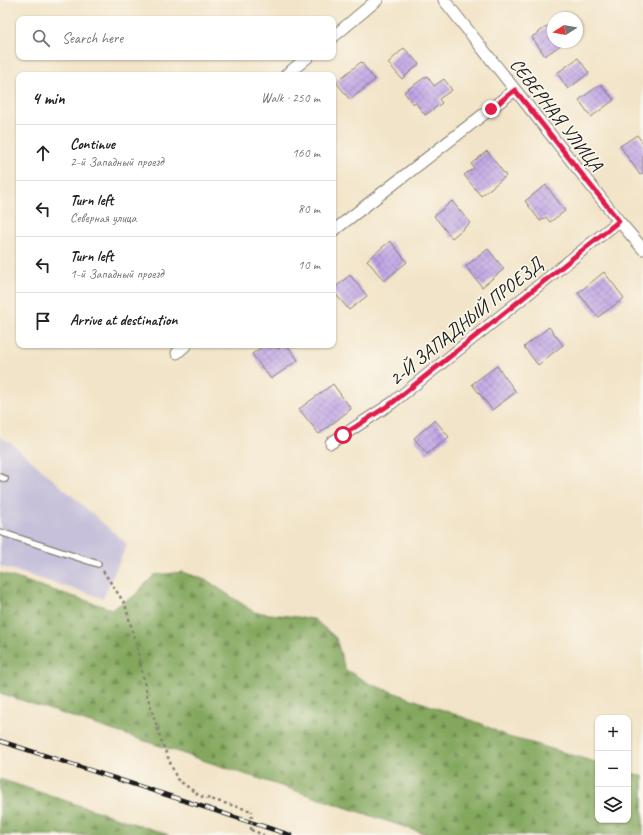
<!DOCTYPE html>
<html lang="en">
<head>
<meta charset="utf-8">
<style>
  :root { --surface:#fff; --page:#f6f6f6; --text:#222; --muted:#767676; --line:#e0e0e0 }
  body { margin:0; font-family:Caveat,sans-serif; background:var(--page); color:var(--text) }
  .controls { position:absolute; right:12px; bottom:12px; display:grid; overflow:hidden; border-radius:8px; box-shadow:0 1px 3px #0004 }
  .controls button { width:36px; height:36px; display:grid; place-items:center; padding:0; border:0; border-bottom:1px solid var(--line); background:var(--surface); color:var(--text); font:20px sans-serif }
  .compass { position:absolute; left:547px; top:12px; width:36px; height:36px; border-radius:50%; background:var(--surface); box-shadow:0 1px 3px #0004; rotate:259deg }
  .stop { position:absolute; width:12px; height:12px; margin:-9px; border:3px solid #e11d48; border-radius:50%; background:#fff }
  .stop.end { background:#e11d48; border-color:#fff; box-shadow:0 1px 4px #0008 }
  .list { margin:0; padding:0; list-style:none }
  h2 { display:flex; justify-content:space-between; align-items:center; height:52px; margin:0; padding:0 16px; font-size:17px }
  h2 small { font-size:13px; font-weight:400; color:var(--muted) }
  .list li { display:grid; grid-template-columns:26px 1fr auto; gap:12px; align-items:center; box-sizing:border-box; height:56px; padding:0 16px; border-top:1px solid var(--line) }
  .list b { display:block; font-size:15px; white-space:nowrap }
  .list p { margin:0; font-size:13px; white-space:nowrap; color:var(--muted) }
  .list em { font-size:13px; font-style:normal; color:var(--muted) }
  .icon { flex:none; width:22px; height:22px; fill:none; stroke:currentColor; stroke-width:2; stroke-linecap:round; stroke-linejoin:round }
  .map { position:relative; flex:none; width:643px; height:835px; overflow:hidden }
  .search { position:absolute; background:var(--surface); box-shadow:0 1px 3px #0004; left:16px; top:16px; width:320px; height:44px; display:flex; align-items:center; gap:10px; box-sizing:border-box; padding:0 14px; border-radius:8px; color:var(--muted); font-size:15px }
  .panel { position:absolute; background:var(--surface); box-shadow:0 1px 3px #0004; left:16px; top:72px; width:320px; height:276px; border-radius:8px }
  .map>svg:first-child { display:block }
  .industrial { fill:#c6c0da }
  .forest { fill:url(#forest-firs); stroke:#50623c }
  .building { fill:url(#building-cross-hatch) }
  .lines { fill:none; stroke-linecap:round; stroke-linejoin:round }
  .service-casing { stroke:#878072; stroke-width:8 }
  .minor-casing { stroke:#878072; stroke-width:13 }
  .path { stroke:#878072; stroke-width:2.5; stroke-dasharray:3 3; stroke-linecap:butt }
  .service { stroke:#fff; stroke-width:5.5 }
  .minor { stroke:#fff; stroke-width:11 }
  .rail-casing { stroke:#1c1c1c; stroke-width:4.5 }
  .rail { stroke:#fbf7ec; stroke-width:3; stroke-dasharray:9; stroke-linecap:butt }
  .path-bridge { stroke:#878072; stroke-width:2.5; stroke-dasharray:3 3; stroke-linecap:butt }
  .route { stroke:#e11d48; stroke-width:5 }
  .labels { text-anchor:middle; stroke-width:3.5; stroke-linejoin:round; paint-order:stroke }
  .street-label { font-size:19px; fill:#1c1c1c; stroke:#fbf7ec }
</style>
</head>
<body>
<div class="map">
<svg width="643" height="835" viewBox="0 0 643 835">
  <defs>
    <pattern id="forest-firs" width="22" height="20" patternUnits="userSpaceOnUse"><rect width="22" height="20" fill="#83a75d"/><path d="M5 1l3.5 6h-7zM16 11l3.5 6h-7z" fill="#6a874c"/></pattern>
    <pattern id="building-cross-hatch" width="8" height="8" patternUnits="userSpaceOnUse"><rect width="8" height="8" fill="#bda2e5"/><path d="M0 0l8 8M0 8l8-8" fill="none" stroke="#9983b9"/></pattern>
  </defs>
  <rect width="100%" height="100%" fill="#fbf7ec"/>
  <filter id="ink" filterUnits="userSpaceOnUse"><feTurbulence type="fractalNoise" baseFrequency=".025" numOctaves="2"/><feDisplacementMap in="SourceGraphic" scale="8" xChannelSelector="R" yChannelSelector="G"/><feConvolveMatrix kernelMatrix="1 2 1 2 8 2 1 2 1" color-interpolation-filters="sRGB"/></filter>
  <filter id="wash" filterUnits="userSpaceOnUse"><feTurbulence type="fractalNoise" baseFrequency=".012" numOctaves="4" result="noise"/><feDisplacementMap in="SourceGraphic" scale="16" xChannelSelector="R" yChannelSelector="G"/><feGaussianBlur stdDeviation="0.9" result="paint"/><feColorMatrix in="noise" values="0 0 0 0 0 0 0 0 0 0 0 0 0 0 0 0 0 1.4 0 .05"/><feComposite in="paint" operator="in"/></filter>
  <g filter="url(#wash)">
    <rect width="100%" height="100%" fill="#f2e4c8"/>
    <path class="industrial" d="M0,437L11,443L127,544L103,598L0,566Z"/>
    <path class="forest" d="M183,572L208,581L254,612L314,619L336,638L345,669L370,684L482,724L508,737L536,744L598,763V820H628V772L643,776V835H429L0,693V573L112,609L134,596L154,575Z
      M0,779L169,835H0Z"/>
    <g id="blocks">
      <path class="building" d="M552,23L553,42H565L545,56L532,37Z
        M404,48L419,64L402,79L388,63Z
        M578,58L589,73L568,89L557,73Z
        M361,62L375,80L350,100L336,82Z
        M427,76L434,86L444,79L452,90L439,99L442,103L425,115L415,102L413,104L404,92Z
        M601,84L614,100L591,117L579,100Z
        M637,135L643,143V173L640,175L620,146Z
        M487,151L506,176L481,196L464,175L474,168L471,164Z
        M546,185L565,211L550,222L546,217L540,221L525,201Z
        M452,201L470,223L452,238L434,216Z
        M390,241L407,262L384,281L367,260Z
        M488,249L504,269L482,287L466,266Z
        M604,272L624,298L598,317L578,293Z
        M350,275L367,296L349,310L333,291V289Z
        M549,327L563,345L538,365L524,347Z
        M265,345H276L279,349L284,345H287L298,360L271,379L252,354Z
        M497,366L516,392L492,410L472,384Z
        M333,384L351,409L319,434L299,409Z
        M435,420L449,437L427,454L414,438Z"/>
    </g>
  </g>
  <g filter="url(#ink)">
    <use href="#blocks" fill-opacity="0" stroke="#878072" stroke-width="1"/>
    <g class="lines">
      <defs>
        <path id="service" d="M0,477L5,479
          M0,532L98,564"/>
        <path id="minor" d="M444,0L619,221L643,249
          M333,37L377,0
          M286,75L308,57
          M333,231L515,90
          M177,353L186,345
          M331,443L392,403L619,221"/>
      </defs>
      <use href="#service" class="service-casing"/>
      <use href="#minor" class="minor-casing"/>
      <path class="path" d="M103,571L125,604L136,644L147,695L162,743L177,779L200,796L252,811
        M251,830L264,835"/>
      <use href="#service" class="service"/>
      <use href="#minor" class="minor"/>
      <defs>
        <path id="rail" d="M0,741L290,835"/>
      </defs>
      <use href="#rail" class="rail-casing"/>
      <use href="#rail" class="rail"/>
      <path class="path-bridge" d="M251,830L252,811"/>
    </g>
  </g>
  <g class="lines" filter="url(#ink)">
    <path class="route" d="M343,435L392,403L619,221L515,90L491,109"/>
  </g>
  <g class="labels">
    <g class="street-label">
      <text transform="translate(557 114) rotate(52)" y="7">СЕВЕРНАЯ УЛИЦА</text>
      <text transform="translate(465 321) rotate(-39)" y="7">2-Й ЗАПАДНЫЙ ПРОЕЗД</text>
    </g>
  </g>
</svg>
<div class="controls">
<button>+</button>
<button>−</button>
<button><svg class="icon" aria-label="layers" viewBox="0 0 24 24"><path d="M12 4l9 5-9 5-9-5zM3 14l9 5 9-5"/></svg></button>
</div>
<svg class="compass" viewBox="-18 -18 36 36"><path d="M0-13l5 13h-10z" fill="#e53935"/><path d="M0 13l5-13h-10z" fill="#767676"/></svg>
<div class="stop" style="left:343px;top:435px"></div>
<div class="stop end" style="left:491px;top:109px"></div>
<div class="search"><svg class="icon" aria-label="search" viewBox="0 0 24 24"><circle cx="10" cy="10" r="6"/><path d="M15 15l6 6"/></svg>Search here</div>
<section class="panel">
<h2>4 min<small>Walk · 250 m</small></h2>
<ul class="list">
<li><svg class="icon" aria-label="ahead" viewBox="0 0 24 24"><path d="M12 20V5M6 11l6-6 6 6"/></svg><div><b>Continue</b><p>2-й Западный проезд</p></div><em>160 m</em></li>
<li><svg class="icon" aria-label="left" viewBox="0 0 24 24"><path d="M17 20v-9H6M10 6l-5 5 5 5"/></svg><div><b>Turn left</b><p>Северная улица</p></div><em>80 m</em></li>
<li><svg class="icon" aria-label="left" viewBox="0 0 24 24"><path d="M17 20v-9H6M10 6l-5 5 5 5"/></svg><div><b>Turn left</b><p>1-й Западный проезд</p></div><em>10 m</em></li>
<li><svg class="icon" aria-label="arrive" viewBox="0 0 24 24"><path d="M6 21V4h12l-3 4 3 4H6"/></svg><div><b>Arrive at destination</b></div></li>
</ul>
</section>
</div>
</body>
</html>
